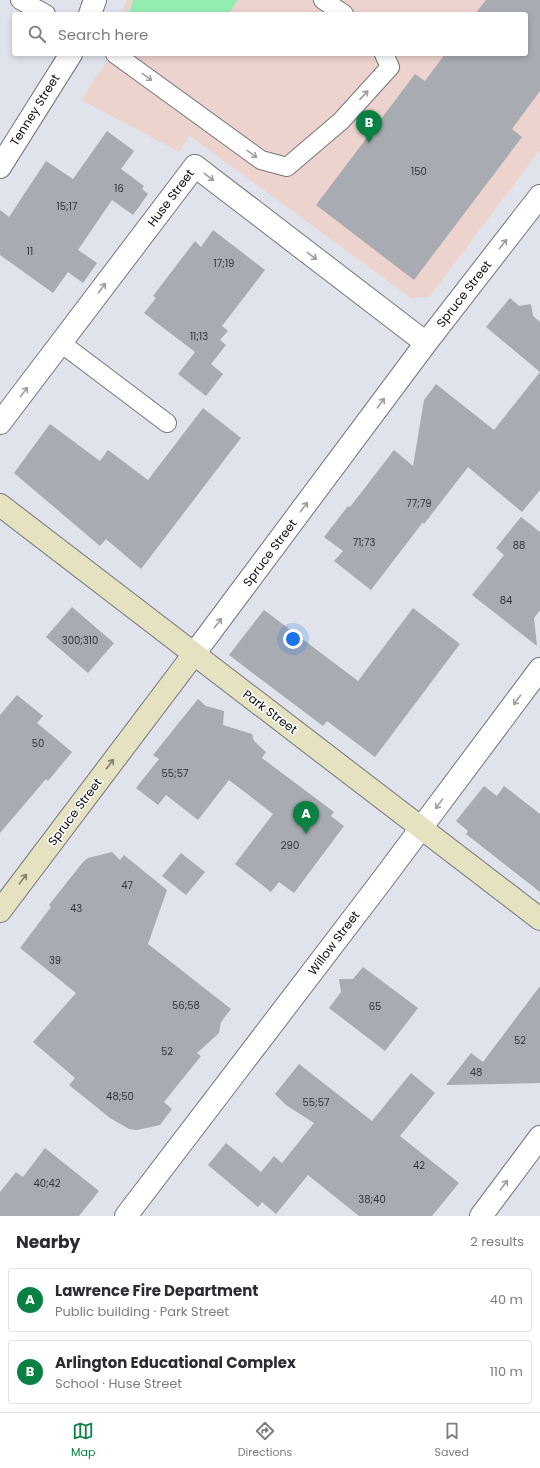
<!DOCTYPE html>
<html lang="en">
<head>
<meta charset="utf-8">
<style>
  :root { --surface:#fff; --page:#f2f2f3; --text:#2b2b33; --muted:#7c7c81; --line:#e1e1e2; --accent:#0b8043 }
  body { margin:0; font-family:Poppins,sans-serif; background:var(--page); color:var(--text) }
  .you { position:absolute; left:293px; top:639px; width:14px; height:14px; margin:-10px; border:3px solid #fff; border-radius:50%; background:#1a73e8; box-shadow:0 0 0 6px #1a73e833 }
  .badge { display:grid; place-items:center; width:26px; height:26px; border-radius:50%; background:var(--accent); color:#fff; font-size:13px; font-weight:700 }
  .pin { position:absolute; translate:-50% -33px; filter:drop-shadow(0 1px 2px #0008) }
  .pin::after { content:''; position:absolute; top:21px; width:14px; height:12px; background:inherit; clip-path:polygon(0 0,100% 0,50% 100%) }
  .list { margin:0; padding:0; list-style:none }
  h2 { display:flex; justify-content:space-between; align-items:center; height:52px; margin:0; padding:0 16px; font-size:17px }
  h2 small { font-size:13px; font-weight:400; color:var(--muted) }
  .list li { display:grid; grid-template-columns:26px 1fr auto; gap:12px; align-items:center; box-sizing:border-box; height:64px; margin:0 8px 8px; padding:0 8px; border:1px solid var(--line); border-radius:4px }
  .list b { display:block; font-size:15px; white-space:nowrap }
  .list p { margin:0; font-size:13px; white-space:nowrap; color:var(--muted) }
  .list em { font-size:13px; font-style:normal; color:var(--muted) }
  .icon { flex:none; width:22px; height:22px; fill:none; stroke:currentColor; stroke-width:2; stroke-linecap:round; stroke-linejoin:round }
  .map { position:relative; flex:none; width:540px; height:1216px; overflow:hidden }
  .search { position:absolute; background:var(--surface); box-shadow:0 2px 6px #0003; left:12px; right:12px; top:12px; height:44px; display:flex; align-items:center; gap:10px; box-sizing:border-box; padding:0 14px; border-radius:4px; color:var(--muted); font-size:15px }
  .sheet { height:196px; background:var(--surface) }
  nav { display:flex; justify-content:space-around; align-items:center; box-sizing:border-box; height:56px; border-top:1px solid var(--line); background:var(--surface); font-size:11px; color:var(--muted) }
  nav a { display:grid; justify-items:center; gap:2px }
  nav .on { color:var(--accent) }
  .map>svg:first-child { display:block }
  .education { fill:#edd3cd }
  .green { fill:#93edb0 }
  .building { fill:#a8abb2 }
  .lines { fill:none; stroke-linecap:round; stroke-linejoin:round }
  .lane-casing { stroke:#74767d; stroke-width:20 }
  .street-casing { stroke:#74767d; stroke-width:24 }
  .secondary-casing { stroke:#74767d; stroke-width:24 }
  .lane { stroke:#fff; stroke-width:18 }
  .street { stroke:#fff; stroke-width:22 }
  .secondary { stroke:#e5e2c1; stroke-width:22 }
  .oneway { stroke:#9e9e9f }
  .oneway2 { stroke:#838271 }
  .labels { text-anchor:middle; stroke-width:3; stroke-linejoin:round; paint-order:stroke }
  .number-label { font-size:10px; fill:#333438 }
  .street-label { font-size:12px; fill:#0c0d0f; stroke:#fff }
</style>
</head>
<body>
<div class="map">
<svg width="540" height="1216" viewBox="0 0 540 1216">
  <rect width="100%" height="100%" fill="#e0e3eb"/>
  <path class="education" d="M126,0H540V150L429,297L411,298L190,136L179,152L81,100L109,58L110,54H526V14H122Z"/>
  <path class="green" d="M133,0H238L228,14H129Z"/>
  <path class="building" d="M486,0H540V91L512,129L522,137L414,280L316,205L415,74L425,81L445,54H526V14H475Z
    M107,131L134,151L121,169L144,186L142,189L148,194L133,215L112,200L78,250L97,263L83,283L68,272L53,293L0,255V210L9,217L46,161L73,179Z
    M213,230L265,270L222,326L228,331L220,340L226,345L211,364L223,374L206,396L178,374L195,352L144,313L156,298L153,296L195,241L201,247Z
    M510,298L519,306L531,304L533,316L540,322V372L486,327Z
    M540,372V490L522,512L468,467L424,524L423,522L371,590L334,561L343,551L324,537L348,506L350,507L394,450L413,466L424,400L436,384L494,430Z
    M203,408L241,438L141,569L106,539L100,546L14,473L50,424L100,461L108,450L148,480Z
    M521,517L540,532V610L534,618L537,646L472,595L504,555L496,548Z
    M72,607L114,643L88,673L46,637Z
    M413,608L460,644L375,757L327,721L323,726L229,655L264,610L358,681Z
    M17,695L43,716L37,723L72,752L48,781L46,779L0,833V715Z
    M198,699L206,706L224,711L223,725L252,734L254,741L266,752L262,758L334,812L331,816L344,826L294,893L279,882L271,892L235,864L273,814L229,780L198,820L166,795L158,805L136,788L159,759L153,755Z
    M484,786L497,796L504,786L540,814V892L466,834L468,831L456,821Z
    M112,852L120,860L124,855L167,890L148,944L231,1009L221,1022L219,1033L197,1053L201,1056L164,1102L172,1109L160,1125L137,1130L129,1129L110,1118L69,1085L75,1078L33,1042L76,993L20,948L51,907L49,905L83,862L88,858Z
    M181,853L205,872L186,895L162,876Z
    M363,967L418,1008L385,1051L329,1008L341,992L339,979H353Z
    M540,986V1083L446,1085L471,1053L483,1062Z
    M299,1064L372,1121L411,1073L435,1093L400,1136L459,1183L432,1216H359L308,1175L276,1214L262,1202L258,1207L208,1165L226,1143L261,1172L274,1156L282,1163L314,1123L286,1105L275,1094Z
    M45,1148L99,1191L79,1216H0V1192L16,1172L23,1177Z"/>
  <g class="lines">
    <defs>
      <path id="lane" d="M20,0L46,14
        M323,0L344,14
        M115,54L261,160L287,167L341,121L390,67L384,54
        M61,343L167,423"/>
      <path id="street" d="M90,14L95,0
        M0,167L71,54
        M0,423L195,166L426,343
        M194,654L426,343L540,196
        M126,1216L380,883L540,669
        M481,1216L540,1137"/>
      <path id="secondary" d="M0,505L540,919
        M0,911L194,654"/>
    </defs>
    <use href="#lane" class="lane-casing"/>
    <use href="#street" class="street-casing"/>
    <use href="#secondary" class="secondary-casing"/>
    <use href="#lane" class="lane"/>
    <use href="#street" class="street"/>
    <use href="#secondary" class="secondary"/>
  </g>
  <defs><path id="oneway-shaft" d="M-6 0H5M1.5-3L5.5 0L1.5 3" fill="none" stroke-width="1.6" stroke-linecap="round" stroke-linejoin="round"/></defs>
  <g class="oneway">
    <use href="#oneway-shaft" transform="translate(147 77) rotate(36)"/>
    <use href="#oneway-shaft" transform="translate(364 95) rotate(-47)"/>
    <use href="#oneway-shaft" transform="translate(252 154) rotate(36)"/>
    <use href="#oneway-shaft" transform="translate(209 177) rotate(37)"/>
    <use href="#oneway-shaft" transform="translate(503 244) rotate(-52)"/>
    <use href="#oneway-shaft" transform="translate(312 256) rotate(37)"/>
    <use href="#oneway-shaft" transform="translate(102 288) rotate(-53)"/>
    <use href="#oneway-shaft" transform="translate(24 392) rotate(-53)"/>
    <use href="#oneway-shaft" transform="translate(381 403) rotate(-53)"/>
    <use href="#oneway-shaft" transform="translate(304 507) rotate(-53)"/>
    <use href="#oneway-shaft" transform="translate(218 623) rotate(-53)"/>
    <use href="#oneway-shaft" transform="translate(517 700) rotate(127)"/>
    <use href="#oneway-shaft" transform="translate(439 804) rotate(126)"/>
    <use href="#oneway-shaft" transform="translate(504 1185) rotate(-53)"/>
  </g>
  <g class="oneway2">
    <use href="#oneway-shaft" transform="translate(110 764) rotate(-53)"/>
    <use href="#oneway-shaft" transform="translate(23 879) rotate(-53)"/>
  </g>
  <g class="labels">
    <g class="number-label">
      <text x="419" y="175">150</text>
      <text x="119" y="192">16</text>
      <text x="67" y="210">15;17</text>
      <text x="30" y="255">11</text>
      <text x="224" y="267">17;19</text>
      <text x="199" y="340">11;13</text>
      <text x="419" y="507">77;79</text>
      <text x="364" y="546">71;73</text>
      <text x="519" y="549">88</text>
      <text x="506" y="604">84</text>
      <text x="80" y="644">300;310</text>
      <text x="38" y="747">50</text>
      <text x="175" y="777">55;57</text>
      <text x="290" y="849">290</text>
      <text x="127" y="889">47</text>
      <text x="76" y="912">43</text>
      <text x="55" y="964">39</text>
      <text x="186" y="1009">56;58</text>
      <text x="375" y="1010">65</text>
      <text x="520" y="1044">52</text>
      <text x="167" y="1055">52</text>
      <text x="476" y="1076">48</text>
      <text x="120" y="1100">48;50</text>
      <text x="316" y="1106">55;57</text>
      <text x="419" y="1169">42</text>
      <text x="47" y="1187">40;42</text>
      <text x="372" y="1203">38;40</text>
    </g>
    <g class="street-label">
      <text transform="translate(35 110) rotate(-58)" y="4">Tenney Street</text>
      <text transform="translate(171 198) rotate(-53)" y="4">Huse Street</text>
      <text transform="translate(464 294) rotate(-52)" y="4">Spruce Street</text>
      <text transform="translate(270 553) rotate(-53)" y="4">Spruce Street</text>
      <text transform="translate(270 712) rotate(37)" y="4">Park Street</text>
      <text transform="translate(75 812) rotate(-53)" y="4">Spruce Street</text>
      <text transform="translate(334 943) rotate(-53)" y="4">Willow Street</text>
    </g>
  </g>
</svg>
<div class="you"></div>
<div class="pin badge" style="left:306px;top:834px">A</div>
<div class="pin badge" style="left:369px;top:143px">B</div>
<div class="search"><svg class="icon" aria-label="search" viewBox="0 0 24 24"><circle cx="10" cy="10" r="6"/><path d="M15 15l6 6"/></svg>Search here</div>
</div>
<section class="sheet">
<h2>Nearby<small>2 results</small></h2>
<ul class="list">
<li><span class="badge">A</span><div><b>Lawrence Fire Department</b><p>Public building · Park Street</p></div><em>40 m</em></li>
<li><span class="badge">B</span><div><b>Arlington Educational Complex</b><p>School · Huse Street</p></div><em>110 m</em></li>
</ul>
</section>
<nav>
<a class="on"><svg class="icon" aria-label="map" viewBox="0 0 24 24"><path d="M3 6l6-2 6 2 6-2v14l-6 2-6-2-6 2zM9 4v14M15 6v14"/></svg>Map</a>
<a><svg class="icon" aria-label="directions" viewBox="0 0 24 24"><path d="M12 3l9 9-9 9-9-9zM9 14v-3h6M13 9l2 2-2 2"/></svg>Directions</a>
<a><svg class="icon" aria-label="saved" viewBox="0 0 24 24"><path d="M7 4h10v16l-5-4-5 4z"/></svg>Saved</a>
</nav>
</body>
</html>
